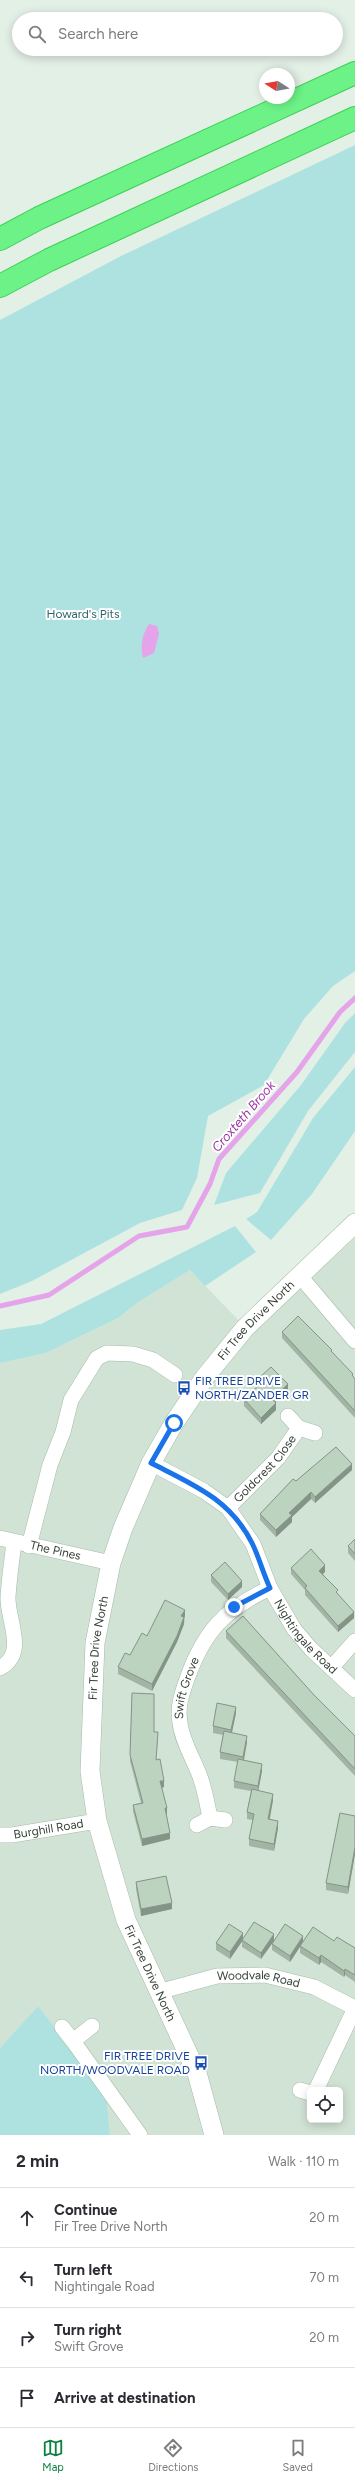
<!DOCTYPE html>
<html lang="en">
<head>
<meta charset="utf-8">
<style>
  :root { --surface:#fff; --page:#f2f2f3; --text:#2b2b33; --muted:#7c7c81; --line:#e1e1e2; --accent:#0b8043 }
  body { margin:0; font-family:Figtree,sans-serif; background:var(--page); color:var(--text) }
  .controls { position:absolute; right:12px; bottom:12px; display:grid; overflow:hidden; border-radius:6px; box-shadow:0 2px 10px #0003 }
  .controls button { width:36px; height:36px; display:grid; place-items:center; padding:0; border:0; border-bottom:1px solid var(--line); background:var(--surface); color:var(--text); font:20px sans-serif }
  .compass { position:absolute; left:259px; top:68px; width:36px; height:36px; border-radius:50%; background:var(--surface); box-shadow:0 2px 10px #0003; rotate:281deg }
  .stop { position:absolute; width:12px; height:12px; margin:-9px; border:3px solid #1a73e8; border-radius:50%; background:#fff }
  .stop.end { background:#1a73e8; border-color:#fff; box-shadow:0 1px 4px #0008 }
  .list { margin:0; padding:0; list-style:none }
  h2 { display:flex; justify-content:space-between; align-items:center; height:52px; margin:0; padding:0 16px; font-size:17px }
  h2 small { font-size:13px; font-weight:400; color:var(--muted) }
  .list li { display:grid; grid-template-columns:26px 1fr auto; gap:12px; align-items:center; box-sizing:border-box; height:60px; padding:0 16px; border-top:1px solid var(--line) }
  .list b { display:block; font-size:15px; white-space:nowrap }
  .list p { margin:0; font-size:13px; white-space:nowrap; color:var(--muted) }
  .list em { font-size:13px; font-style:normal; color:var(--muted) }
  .icon { flex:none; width:22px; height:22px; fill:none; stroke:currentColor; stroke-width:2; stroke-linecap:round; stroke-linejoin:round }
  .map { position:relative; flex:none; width:355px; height:2135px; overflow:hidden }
  .search { position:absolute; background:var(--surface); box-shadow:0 2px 10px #0003; left:12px; right:12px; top:12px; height:44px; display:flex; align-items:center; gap:10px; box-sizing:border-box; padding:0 14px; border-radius:22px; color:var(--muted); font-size:15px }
  .sheet { height:292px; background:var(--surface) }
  nav { display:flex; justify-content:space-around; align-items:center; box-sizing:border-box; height:56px; border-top:1px solid var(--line); background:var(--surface); font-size:11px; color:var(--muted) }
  nav a { display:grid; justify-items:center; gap:2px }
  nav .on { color:var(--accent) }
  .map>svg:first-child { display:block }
  .residential { fill:#d1e3d5; fill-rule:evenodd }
  .green { fill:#aee2e1 }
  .water { fill:#e5a3e9 }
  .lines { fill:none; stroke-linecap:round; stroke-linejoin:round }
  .stream { stroke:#e5a3e9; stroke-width:5 }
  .minor-casing { stroke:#a7baab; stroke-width:16 }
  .tertiary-casing { stroke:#a7baab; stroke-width:20 }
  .motorway-casing { stroke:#3ecf55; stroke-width:24 }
  .minor { stroke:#fff; stroke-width:15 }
  .tertiary { stroke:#fff; stroke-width:19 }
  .motorway { stroke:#6cf286; stroke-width:22 }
  .wall { fill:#a2b5a5 }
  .shaded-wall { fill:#849486 }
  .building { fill:#bcd3c0; stroke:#849486 }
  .route { stroke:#1a73e8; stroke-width:5 }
  .labels { text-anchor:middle; stroke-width:4; stroke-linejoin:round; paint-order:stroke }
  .park-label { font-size:12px; fill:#2d636d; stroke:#fff }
  .street-label { font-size:12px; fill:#344136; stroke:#fff }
  .transit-label { font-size:12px; fill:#164399; stroke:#fff; text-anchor:start }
  .water-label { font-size:13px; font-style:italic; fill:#9e37a3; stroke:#fff }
</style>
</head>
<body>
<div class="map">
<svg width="355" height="2135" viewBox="0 0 355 2135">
  <rect width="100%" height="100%" fill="#e3f0e6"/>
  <path class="residential" d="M355,1223V2135H110L106,2093L38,2006L0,2048V1363L46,1353L118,1318L137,1303L190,1270L246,1328ZM310,2090H340V2120H310Z"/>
  <path class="green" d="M355,145V971L333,986L304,1019L264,1085L208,1116L197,1178L182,1210L140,1223L32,1281L0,1294V320L121,256Z
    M355,1013V1052L308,1111L260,1193L214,1205L226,1173L301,1085L345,1023Z
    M355,1067V1131L312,1194L271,1240L246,1219L257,1212L313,1118Z
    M235,1226L256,1252L205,1286L190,1270L137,1303L118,1318L46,1353L0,1363V1330L41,1324Z
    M38,2006L106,2093L110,2135H0V2048Z"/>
  <path class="water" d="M149,624L157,626L159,634L154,653L143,658C140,645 142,635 149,624Z"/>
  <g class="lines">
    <path class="stream" d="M0,1306L49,1295L139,1236L187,1227L210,1184L219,1159L297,1072L340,1012L355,998"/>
    <defs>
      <g id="minor">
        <path d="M300,1276L355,1341"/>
        <path d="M288,1416L299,1428L315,1433"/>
        <path id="s1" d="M151,1463L204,1491L228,1508L253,1544L270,1588L294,1629L311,1649L355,1690"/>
        <path id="s2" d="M228,1508L278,1458L299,1428"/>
        <path id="s3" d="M0,1538L111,1563"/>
        <path d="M29,1546L50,1465L63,1432L71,1400L97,1358L107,1353L133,1354L153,1360L175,1375"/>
        <path d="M0,1668C28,1653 7,1620 8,1597C9,1579 12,1560 14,1542"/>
        <path d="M331,1668L355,1641"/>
        <path id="s4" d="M210,1818C207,1803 205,1789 199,1774C193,1758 182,1741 180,1723C177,1707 182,1693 187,1679C204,1631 225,1609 270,1588"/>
        <path d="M197,1825L210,1818L225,1820"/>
        <path id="s5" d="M0,1835H12L97,1821"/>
        <path id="s6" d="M158,1992L217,1976L265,1975L314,1987L355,2008"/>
        <path d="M62,2027L73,2041L92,2026"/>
        <path d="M73,2041L140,2135"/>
        <path d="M300,2090L310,2093"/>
        <path d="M316,2090L355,2008"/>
      </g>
      <g id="tertiary">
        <path id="s7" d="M214,2135L197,2073L126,1920L97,1821L90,1771L95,1643L111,1563L123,1528L151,1463L174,1423L205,1377L245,1328L355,1223"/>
      </g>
      <path id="motorway" d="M0,239L39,218L355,73
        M0,286L49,260L355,118"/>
    </defs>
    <use href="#minor" class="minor-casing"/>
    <use href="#tertiary" class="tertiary-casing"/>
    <use href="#motorway" class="motorway-casing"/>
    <use href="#minor" class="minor"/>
    <use href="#tertiary" class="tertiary"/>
    <use href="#motorway" class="motorway"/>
  </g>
  <path class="wall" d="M282,1332L332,1353L355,1379V1418L282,1338Z
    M260,1377L288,1391L275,1402L276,1410L261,1424L244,1406V1399L260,1384Z
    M352,1470L315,1503L311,1499L292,1517V1522L276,1537L260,1520V1514L296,1481Z
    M355,1539V1561L348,1553V1546Z
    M291,1568L325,1572L323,1574L338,1594L354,1618L338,1632L305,1595V1590L291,1574Z
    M211,1575L242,1587L228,1600L211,1582Z
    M185,1616L184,1624L177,1642L152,1691L118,1674V1667L147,1636Z
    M226,1631L314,1695L355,1736V1776L226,1638Z
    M132,1693L158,1738L156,1760L164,1787L162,1788L167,1814L166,1815L170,1839L142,1846L133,1811V1805L141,1803L130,1761Z
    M236,1713L232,1733L247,1742L244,1761L262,1771L258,1791L273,1800L270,1819L278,1828L274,1851L249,1846V1839L253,1820L247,1819V1812L251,1791L234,1788V1781L238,1762L220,1759V1752L223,1735L213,1733V1726Z
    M355,1816V1854L348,1894L326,1890V1883Z
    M136,1882L172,1909L141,1916L136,1889Z
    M274,1934L261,1959L242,1947V1940Z
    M243,1940L230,1959L216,1950V1943Z
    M303,1941H334L355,1948V1982L345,1975L344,1977L321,1962L319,1965L300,1953V1947L290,1962L272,1950V1944Z"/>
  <path class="shaded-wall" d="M288,1384V1391L272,1405V1399Z
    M276,1403V1410L261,1424V1418Z
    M352,1464V1470L315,1503V1497Z
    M311,1492V1499L292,1517V1522L276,1537V1530L289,1513Z
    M325,1565V1572L319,1577V1571Z
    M242,1581V1587L228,1600V1594Z
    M185,1610V1616L181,1623V1616Z
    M354,1612V1618L338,1632V1626Z
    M184,1617V1624L177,1642L152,1691V1684Z
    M236,1707V1713L231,1736V1730Z
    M247,1736V1742L243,1763V1757Z
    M262,1764V1771L258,1792V1786Z
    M160,1781H164V1787L160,1788Z
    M273,1794V1800L268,1826V1819Z
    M165,1808H167V1814L165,1815Z
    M278,1821V1828L274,1851V1844Z
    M170,1833V1839L142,1846V1839Z
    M355,1847V1854L348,1894V1887Z
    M172,1903V1909L141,1916V1909Z
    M243,1933V1940L230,1959V1952Z
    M274,1934V1941L261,1959V1953Z
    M303,1936V1942L290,1962V1956Z
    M321,1955V1962L319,1965V1958Z
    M345,1969V1975L344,1977V1971Z"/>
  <path class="building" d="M298,1316L332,1350L331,1351L353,1374L352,1375L355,1379V1411L282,1332Z
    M271,1367L288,1384L272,1399L276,1403L261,1418L244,1399L263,1381L260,1377Z
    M336,1447L352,1464L315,1497L311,1492L289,1513L292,1515L276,1530L260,1514L293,1479L296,1481Z
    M355,1539V1554L348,1546Z
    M311,1549L325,1565L319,1571L338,1590L336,1592L354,1612L338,1626L305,1588L307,1586L291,1568Z
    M225,1562L242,1581L228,1594L211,1575Z
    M165,1600L185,1610L181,1616L184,1617L177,1636L152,1684L118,1667L125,1653L130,1655L142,1633L147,1636Z
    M243,1616L314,1695L355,1736V1769L226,1631Z
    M132,1693L154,1694V1732H158L156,1760L160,1759L164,1781H160L167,1808H165L170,1833L142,1839L133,1805L143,1803L130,1755Z
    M217,1703L236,1707L231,1730L213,1726Z
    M224,1731L247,1736L243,1757L220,1752Z
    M238,1759L262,1764L258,1786L234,1781Z
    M252,1789L273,1794L268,1819L278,1821L274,1844L249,1839L254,1814L247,1812Z
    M340,1813L355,1816V1847L348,1887L326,1883Z
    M166,1876L172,1903L141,1909L136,1882Z
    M254,1922L274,1934L261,1953L242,1940Z
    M229,1924L243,1933L230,1952L216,1943Z
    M285,1924L303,1936L290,1956L272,1944Z
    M313,1927L334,1941L337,1937L355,1948V1975L345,1969L344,1971L321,1955L319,1958L300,1946Z"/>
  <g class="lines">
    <path class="route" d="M174,1423L151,1463C192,1484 230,1499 252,1543C259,1557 263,1573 270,1588L234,1607"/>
  </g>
  <defs>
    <symbol id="bus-bare" viewBox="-9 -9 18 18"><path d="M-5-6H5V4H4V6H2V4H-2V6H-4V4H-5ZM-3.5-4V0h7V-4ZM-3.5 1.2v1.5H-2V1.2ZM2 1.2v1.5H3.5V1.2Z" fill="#1a4fb4" stroke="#fff" stroke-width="2.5" paint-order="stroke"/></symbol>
  </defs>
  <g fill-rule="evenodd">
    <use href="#bus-bare" x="174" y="1378" width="20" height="20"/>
    <use href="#bus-bare" x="191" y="2053" width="20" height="20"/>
  </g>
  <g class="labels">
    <g class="park-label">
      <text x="83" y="618">Howard's Pits</text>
    </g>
    <g class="street-label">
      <text dy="4" stroke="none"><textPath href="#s7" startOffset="882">Fir Tree Drive North</textPath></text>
      <text dy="4" stroke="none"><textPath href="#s2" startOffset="54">Goldcrest Close</textPath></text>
      <text dy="4" stroke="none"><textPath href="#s3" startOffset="57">The Pines</textPath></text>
      <text dy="4" stroke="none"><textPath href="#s1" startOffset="241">Nightingale Road</textPath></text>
      <text dy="4" stroke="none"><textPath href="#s7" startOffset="510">Fir Tree Drive North</textPath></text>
      <text dy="4" stroke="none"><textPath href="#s4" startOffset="136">Swift Grove</textPath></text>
      <text dy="4" stroke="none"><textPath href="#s5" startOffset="49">Burghill Road</textPath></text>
      <text transform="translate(150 1973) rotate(65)" y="4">Fir Tree Drive North</text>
      <text dy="4" stroke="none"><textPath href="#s6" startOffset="103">Woodvale Road</textPath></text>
    </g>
    <g class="transit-label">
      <text x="195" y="1385">FIR TREE DRIVE<tspan x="195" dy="14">NORTH/ZANDER GR</tspan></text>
      <text x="190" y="2060" text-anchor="end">FIR TREE DRIVE<tspan x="190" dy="14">NORTH/WOODVALE ROAD</tspan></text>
    </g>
    <g class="water-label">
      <text transform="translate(243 1116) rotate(-49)" y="5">Croxteth Brook</text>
    </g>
  </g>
</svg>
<div class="controls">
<button><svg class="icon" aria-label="locate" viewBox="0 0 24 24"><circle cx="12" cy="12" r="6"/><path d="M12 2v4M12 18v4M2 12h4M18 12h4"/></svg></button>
</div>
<svg class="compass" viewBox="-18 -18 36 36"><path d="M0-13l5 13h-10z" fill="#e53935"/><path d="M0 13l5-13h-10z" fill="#7c7c81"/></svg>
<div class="stop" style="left:174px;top:1423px"></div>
<div class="stop end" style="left:234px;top:1607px"></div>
<div class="search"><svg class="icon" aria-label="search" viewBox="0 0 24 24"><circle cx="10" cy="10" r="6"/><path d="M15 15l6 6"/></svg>Search here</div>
</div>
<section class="sheet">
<h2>2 min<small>Walk · 110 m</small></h2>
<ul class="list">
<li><svg class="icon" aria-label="ahead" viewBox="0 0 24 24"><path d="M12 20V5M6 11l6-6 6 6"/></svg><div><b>Continue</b><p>Fir Tree Drive North</p></div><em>20 m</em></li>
<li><svg class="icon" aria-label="left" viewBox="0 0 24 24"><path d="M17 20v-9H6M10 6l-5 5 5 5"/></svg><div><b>Turn left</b><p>Nightingale Road</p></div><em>70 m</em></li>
<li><svg class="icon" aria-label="right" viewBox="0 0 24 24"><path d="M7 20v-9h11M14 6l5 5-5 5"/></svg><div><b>Turn right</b><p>Swift Grove</p></div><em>20 m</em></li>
<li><svg class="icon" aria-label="arrive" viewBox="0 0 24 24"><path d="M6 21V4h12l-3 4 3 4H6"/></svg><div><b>Arrive at destination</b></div></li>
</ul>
</section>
<nav>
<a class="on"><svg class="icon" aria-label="map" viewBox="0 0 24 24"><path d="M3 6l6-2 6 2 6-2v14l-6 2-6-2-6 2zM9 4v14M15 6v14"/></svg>Map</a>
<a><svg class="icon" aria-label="directions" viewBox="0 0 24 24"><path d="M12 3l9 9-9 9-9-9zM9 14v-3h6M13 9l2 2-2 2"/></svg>Directions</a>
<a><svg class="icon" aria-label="saved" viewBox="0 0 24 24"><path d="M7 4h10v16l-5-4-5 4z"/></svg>Saved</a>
</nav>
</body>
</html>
